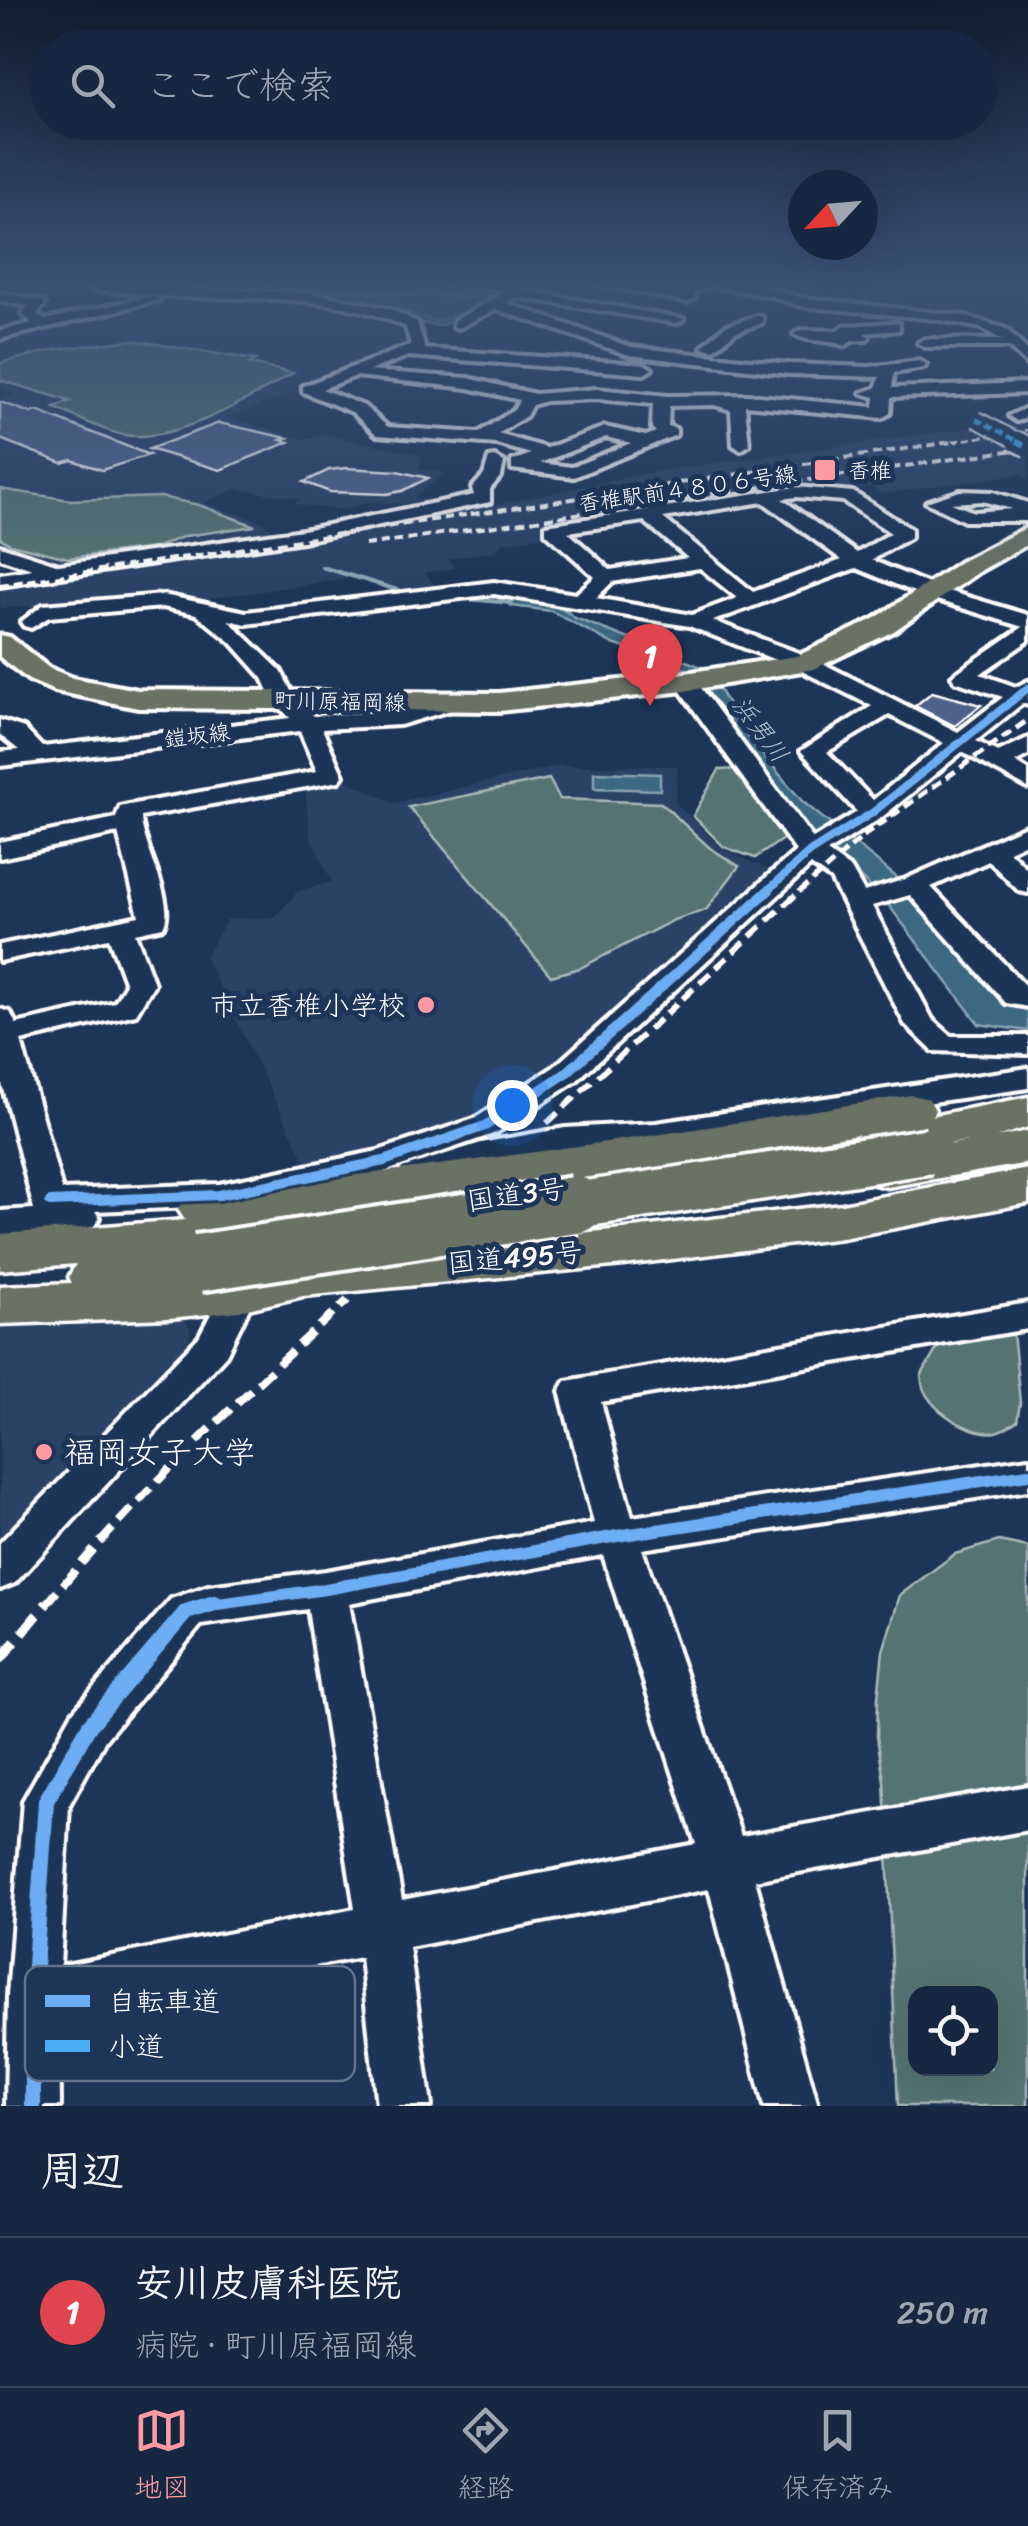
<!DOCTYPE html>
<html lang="ja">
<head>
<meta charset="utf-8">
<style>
  :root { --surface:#162841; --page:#1f3048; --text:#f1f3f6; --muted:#9ea6b1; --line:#35445a; --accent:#ff9aa2 }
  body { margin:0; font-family:Sriracha,"Klee One",sans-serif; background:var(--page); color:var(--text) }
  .controls { position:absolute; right:30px; bottom:30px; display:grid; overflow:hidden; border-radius:20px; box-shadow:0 10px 40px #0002 }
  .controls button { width:90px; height:90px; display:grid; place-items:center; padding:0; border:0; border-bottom:2px solid var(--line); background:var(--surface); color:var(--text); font:50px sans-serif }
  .compass { position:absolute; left:788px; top:170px; width:90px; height:90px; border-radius:50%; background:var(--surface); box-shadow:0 10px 40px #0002; rotate:244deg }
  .you { position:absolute; left:512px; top:1105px; width:35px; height:35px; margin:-25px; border:8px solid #fff; border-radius:50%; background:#1a73e8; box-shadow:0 0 0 15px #1a73e833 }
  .badge { display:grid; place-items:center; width:65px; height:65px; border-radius:50%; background:var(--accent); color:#fff; font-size:32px; font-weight:700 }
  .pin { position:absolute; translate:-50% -82px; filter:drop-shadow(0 2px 5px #0008) }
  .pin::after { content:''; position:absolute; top:52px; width:35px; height:30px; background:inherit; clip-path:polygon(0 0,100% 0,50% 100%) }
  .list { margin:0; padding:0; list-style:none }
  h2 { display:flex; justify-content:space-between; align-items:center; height:130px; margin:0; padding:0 40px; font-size:42px }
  h2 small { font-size:32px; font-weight:400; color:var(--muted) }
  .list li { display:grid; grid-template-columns:65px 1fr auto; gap:30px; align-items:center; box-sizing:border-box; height:150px; padding:0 40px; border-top:2px solid var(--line) }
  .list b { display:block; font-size:38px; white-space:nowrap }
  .list p { margin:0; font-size:32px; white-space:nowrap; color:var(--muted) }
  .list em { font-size:32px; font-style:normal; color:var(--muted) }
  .icon { flex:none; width:55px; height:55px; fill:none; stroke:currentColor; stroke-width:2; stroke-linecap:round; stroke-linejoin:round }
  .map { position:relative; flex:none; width:1028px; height:2106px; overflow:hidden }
  .search { position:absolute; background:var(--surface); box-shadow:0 10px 40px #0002; left:30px; right:30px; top:30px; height:110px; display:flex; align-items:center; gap:25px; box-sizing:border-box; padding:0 35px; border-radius:55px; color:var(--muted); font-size:38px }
  .sheet { height:280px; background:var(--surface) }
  nav { display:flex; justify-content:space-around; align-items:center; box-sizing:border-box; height:140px; border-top:2px solid var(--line); background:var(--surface); font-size:28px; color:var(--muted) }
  nav a { display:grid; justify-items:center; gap:5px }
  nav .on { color:var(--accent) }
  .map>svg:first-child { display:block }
  .built { fill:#2c4366 }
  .green { fill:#547373; stroke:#aab9b9; stroke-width:2.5; fill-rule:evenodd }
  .water { fill:#3c6881; stroke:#8aa4b3; stroke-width:2.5 }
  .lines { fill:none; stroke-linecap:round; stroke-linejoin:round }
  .stream { stroke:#8aa4b3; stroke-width:4 }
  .building { fill:#50648a; stroke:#fff; stroke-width:2.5 }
  .minor-casing { stroke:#fff; stroke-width:8 }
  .major-casing { stroke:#fff; stroke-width:8 }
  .highway-casing { stroke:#fff; stroke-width:7 }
  .minor { fill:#1d3557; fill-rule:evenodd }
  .major { fill:#6b7165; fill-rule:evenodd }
  .highway { fill:#6b7165; fill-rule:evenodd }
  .rail-far5 { stroke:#fff; stroke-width:2.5; stroke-dasharray:8 4; stroke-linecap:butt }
  .rail-far4 { stroke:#fff; stroke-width:4; stroke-dasharray:9 5; stroke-linecap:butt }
  .rail-far3 { stroke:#fff; stroke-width:5; stroke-dasharray:11 6; stroke-linecap:butt }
  .rail-far2 { stroke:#fff; stroke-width:6; stroke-dasharray:15 8; stroke-linecap:butt }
  .rail-far1 { stroke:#fff; stroke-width:8; stroke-dasharray:19 9; stroke-linecap:butt }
  .rail { stroke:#fff; stroke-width:10; stroke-dasharray:24 11; stroke-linecap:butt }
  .minor-bridge-far1-casing { stroke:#fff; stroke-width:19; stroke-linecap:butt }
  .minor-bridge-casing { stroke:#fff; stroke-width:24; stroke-linecap:butt }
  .highway-bridge-far1-casing { stroke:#fff; stroke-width:52; stroke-linecap:butt }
  .highway-bridge-casing { stroke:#fff; stroke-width:64; stroke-linecap:butt }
  .minor-bridge-far1 { stroke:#1d3557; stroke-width:15 }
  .minor-bridge { stroke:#1d3557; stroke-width:19 }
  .highway-bridge-far1 { stroke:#6b7165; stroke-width:45 }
  .highway-bridge { stroke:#6b7165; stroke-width:56 }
  .quiet-far1 { stroke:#49aef6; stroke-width:4; stroke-dasharray:8 4; stroke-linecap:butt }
  .quiet { stroke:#49aef6; stroke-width:5; stroke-dasharray:9 5; stroke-linecap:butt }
  .cycleway-far3-casing { stroke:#1d3557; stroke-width:12 }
  .cycleway-far2-casing { stroke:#1d3557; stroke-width:16 }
  .cycleway-far1-casing { stroke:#1d3557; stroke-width:19 }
  .cycleway-casing { stroke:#1d3557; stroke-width:22 }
  .cycleway-far3 { stroke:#6dadf4; stroke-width:8 }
  .cycleway-far2 { stroke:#6dadf4; stroke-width:10 }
  .cycleway-far1 { stroke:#6dadf4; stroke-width:12 }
  .cycleway { stroke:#6dadf4; stroke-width:16 }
  .poi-dot { fill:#ff9aa2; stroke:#1d3557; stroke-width:4 }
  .labels { text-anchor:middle; stroke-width:10; stroke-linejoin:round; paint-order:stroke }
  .far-poi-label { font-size:22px; fill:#fff; stroke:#1d3557; text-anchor:start }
  .far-street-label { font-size:22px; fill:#fff; stroke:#1d3557 }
  .far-water-label { font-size:25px; font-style:italic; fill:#b1c3cd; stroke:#1d3557 }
  .poi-label { font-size:28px; fill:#fff; stroke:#1d3557; text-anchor:end }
  .street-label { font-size:28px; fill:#fff; stroke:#1d3557 }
  .near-poi-label { font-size:32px; fill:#fff; stroke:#1d3557; text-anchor:start }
  .key { fill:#1d3557; stroke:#617289; stroke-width:2.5 }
  .key-label { font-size:28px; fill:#fff }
</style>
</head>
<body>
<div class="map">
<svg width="1028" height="2106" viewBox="0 0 1028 2106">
  <rect width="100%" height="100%" fill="#1d3557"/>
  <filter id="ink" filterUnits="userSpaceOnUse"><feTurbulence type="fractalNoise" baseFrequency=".01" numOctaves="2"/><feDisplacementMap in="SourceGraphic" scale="20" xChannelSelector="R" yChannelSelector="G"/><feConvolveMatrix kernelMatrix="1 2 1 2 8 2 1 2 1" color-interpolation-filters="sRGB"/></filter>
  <g filter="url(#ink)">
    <path class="built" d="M802,284H1028V352L1009,331L999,327L801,299Z
      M180,296L268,297L339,306L384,316L413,336V347L227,417L306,440L323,434L410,452L421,456L420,469L444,473L414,498L453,504L439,507L371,501L344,510L308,506L295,503L301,499L237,489L203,503L260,521L271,528L273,536L65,566L0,546V401L17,394L0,389V339Z
      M1028,420V480L1019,474L881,494L871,487L840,491L833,487L502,543L496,551L448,559L455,568L425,573L442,594L420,597L357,577L186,602L0,608V581L460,512L659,471Z
      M556,766H678L675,802L722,849L774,872L569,1054L502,1102L415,1141L319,1166L306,1163L205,957L227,919L274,918L298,891L332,882L311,839L305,790L344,779L394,803Z
      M171,1316L184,1320L190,1328L189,1339L177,1359L0,1545V1328Z"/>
    <path class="green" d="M228,284H256L505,296L491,307L439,326L414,322L379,308L220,290Z
      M132,340L255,360L249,364L293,373C251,398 169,447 120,434C98,429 76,416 55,408L70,401L0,380V363L58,349Z
      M0,489L70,500L161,497L199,505L255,526L185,536L154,548L68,558L10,544L0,538Z
      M737,769L786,837L755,858L724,847L693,816L719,770Z
      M549,779L560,799L661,803L710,848L739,866L706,910L674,920L580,968L551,976L409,807Z
      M1012,1322L1020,1403L1017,1421C1011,1425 1003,1430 996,1432C969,1437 916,1403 922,1374L948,1330Z
      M999,1541L1028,1547V2106H898L884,1781L877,1737L878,1698L883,1651L900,1595L955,1554ZM916,1994H990V2068H916Z"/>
    <path class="water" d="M331,292L484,298L490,300L478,308L435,322L396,308L327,296Z
      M493,591C519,605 554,598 575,618L707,669L747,736L803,802L900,880L1028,999V1031L979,1024L890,907L856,873L813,843L717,715L705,685L692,671L613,644L551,611L512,606L486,592Z
      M594,772L660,774V790L594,788Z"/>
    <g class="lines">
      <path class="stream" d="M322,567L407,593
        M454,598L512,603"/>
    </g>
    <path class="building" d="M0,402L31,413L37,411L149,455L102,470L72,460L62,463L0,439Z
      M219,423L287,438L281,440L289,442L220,470L149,449Z
      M346,468L397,471L428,478L402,491L386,494L330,492L304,482L329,470Z
      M932,692L981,705L955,726L915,706Z"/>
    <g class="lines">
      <defs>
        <path id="minor" d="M79,284L313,293L390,309L417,322L425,349L644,364L652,369L644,374L408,356L369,371L468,378L535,394L597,389L668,396L748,395L874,407L875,397L861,393L876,388L880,377L789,374L629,355L496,309L459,328L454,327V321L508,291L443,284H517L522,290L684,319L677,323L517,297L506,303L631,347L789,364L869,367L919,361L926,365L924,368L894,373L892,388L1028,383V393L891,397L890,413L882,418L745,405L749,445L741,450L733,445L731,410L714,405L669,406L668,426L676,429V435L574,477L512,469V461L531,454L497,444L377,435L352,412L303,392V386L411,345L406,327C321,286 222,304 131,293C115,291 92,292 79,284ZM356,376L468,388L520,400L514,410L478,433L388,427L364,406L322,389ZM597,399L653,404L652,428L656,432L646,436L605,427L547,448L498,434L526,416L532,405L546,401ZM606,437L631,443L572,467L540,463Z
          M596,284H628L679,292V287L752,284L804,298L964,316L1006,329L1028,351V365L1009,347H925L918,343L925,339L1002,340L981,328L936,319L801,306L771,296L712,286L692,292L695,298L688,302Z
          M0,293L43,301L45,304L37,314L45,320L152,296L159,300L0,339V331L32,323L22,314L28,306L0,301Z
          M757,316L762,317V323L735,332L714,350L702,347L725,326Z
          M894,323L899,324V330L864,333L869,337L867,340L852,341L845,346C830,339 808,343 794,334L801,330L837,331L844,326Z
          M1028,407V417L1017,421L1009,416Z
          M495,457L504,462L501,476L490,489V502L303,541L0,586V574L32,569L0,558V546L59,565L303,530L474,495L472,488L484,475L489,458Z
          M796,487L853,492L911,529V537L871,560L938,588L1028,615V641L980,674L1016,687L1028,681V705L1023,703L976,741L998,752L1028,738V755L1015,762L1028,770V788L962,752L881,818L827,852L851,869L864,892L906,879L1028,825V842L1009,851L1028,870V893L1019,891L989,861L931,887L1028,989V1007L1006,1003L910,895L872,906L932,1019L951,1036H1028V1054L933,1051L905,1024L831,879L811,865L576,1081L496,1133L384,1172L219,1206L95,1211L99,1218L94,1226L82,1230L0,1235V1211L34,1209L0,1076V1009L10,1012L16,1024L115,1002L126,984L109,938L0,961V945L139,916L118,833L0,858V842L116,818L120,807L129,805L317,771L300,731L0,766V752L19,750L0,735V720L24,728L42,747L290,718L273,700L263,678L231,642L196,614L163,607L49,617L31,628L24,626L21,622L43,605L163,595L246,612L494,582L576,594L595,577L546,533V525ZM796,497L843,501L891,533L857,553L782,499ZM763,502L842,560L753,592L663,518ZM644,521L688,558L610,570L568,532ZM700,568L737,598L692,615L596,598L612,582ZM856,568L924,596L1023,627L952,676L955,681L1003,697L958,732L812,658L713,621ZM494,594L689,626L796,668L872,706L801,751L857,812L813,839L693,677H677L674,682L796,851L554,1067L474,1119L378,1151L219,1184L62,1190L21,1041L136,1014L154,984L135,933L163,927C177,902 142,847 141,817L339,781L343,776L322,729L400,725L461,707L464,702L453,695L398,711L314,716L294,697L281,671L228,620L246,624ZM889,715L944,743L873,800L827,752Z
          M960,491L993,492L1028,503V521H964L926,502ZM982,501L1012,509L974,512L951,503Z
          M1028,1068V1088L656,1143L565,1148L486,1164L414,1187L402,1184L398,1176L402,1168L481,1143L565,1128L656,1123Z
          M239,1279L251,1283L257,1292L226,1355L15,1583L0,1589V1543L199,1337L227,1283Z
          M1028,1303V1329L601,1402L632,1517L1028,1458V1490L642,1549L741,1836L1028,1786V1830L755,1880L818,2106H764L709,1889L409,1947L431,2106H377L361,1957L59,2016L60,2106H6L8,1996L23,1801L73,1712L171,1599L208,1586L326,1571L594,1523L560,1391L566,1381ZM603,1555L696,1844L402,1900L349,1603ZM308,1609L355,1909L60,1966L69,1805L105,1740L201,1625Z"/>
        <path id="major" d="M1028,527V544L978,572L894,631L814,669L685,691L499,711L138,708L55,691L29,680L0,657V635L10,637L49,668L73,678L138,690L499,693L685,673L797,656L874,619L960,562Z"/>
        <path id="highway" d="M912,1095L929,1099L935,1110L932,1116L1028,1097V1127L996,1137L1028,1131V1163L887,1187L870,1183L863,1171L870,1159L974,1140L879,1155L862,1150L855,1139L858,1134L631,1172L266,1220L272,1230L265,1242L238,1249L248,1252L256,1265L253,1270L303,1258L624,1229L842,1204L1028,1169V1203L842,1238L624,1265L303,1296L239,1311L169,1318L0,1324V1286L72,1283L69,1277L76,1264L0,1270V1234L185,1220L178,1209L185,1197L203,1192C441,1168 676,1133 912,1095Z"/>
      </defs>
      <use href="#minor" class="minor-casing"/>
      <use href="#major" class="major-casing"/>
      <use href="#highway" class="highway-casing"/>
      <use href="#minor" class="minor"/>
      <use href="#major" class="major"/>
      <use href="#highway" class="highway"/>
      <path class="rail-far5" d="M941,443L1028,430"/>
      <path class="rail-far4" d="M365,545L1028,448
        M0,585L958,441"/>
      <path class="rail-far3" d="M799,892L865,835L1028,720"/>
      <path class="rail-far2" d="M547,1123L801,890"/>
      <path class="rail-far1" d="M45,1606C136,1496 242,1396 348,1300"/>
      <path class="rail" d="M0,1660L47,1603"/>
      <defs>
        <path id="minor-bridge-far1" d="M976,419L1021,443"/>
        <path id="minor-bridge" d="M1016,441L1028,447"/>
        <path id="highway-bridge-far1" d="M559,1208L929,1151"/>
        <path id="highway-bridge" d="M198,1263L575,1205"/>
      </defs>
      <use href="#minor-bridge-far1" class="minor-bridge-far1-casing"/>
      <use href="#minor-bridge" class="minor-bridge-casing"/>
      <use href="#highway-bridge-far1" class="highway-bridge-far1-casing"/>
      <use href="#highway-bridge" class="highway-bridge-casing"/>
      <use href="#minor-bridge-far1" class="minor-bridge-far1"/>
      <use href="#minor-bridge" class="minor-bridge"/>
      <use href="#highway-bridge-far1" class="highway-bridge-far1"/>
      <use href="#highway-bridge" class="highway-bridge"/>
      <path class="quiet-far1" d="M976,419L1021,443"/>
      <path class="quiet" d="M1016,441L1028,447"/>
      <defs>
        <path id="cycleway-far3" d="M766,892L810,852L872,813L1028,688"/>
        <path id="cycleway-far2" d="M50,1202L219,1195L384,1161L485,1126L565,1074L769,890"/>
        <path id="cycleway-far1" d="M204,1606L326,1589L617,1536L1028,1474"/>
        <path id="cycleway" d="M33,2106V1996L46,1801L89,1726L186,1612L215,1603"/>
      </defs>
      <use href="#cycleway-far3" class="cycleway-far3-casing"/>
      <use href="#cycleway-far2" class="cycleway-far2-casing"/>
      <use href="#cycleway-far1" class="cycleway-far1-casing"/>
      <use href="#cycleway" class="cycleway-casing"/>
      <use href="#cycleway-far3" class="cycleway-far3"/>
      <use href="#cycleway-far2" class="cycleway-far2"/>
      <use href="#cycleway-far1" class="cycleway-far1"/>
      <use href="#cycleway" class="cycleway"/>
    </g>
  </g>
  <linearGradient id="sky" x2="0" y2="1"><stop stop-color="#101d30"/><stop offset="0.49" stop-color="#3a5174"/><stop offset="1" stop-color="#3a5174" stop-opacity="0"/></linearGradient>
  <rect width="1028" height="579" fill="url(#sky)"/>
  <g class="poi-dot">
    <rect x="813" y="458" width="24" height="24" rx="5"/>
    <circle cx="426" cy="1005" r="10"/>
    <circle cx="44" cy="1452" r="10"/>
  </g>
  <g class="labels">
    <g class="far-poi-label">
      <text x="848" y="478">香椎</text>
    </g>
    <g class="far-street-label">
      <text transform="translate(687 488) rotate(-8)" y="8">香椎駅前４８０６号線</text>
      <text transform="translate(340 701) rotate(1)" y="8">町川原福岡線</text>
      <text transform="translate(197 735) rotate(-7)" y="8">鎧坂線</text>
    </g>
    <g class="far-water-label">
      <text transform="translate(761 729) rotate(53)" y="9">浜男川</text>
    </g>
    <g class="poi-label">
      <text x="406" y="1015">市立香椎小学校</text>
    </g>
    <g class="street-label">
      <text transform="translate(516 1194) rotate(-8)" y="10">国道3号</text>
      <text transform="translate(515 1257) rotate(-5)" y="10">国道495号</text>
    </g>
    <g class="near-poi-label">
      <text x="64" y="1463">福岡女子大学</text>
    </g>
  </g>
  <rect x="25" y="1966" width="330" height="115" rx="15" class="key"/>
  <rect x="45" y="1995" width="45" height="12" fill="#6dadf4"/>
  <rect x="45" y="2040" width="45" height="12" fill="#49aef6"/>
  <g class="key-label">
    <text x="108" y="2011">自転車道</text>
    <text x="108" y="2056">小道</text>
  </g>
</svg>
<div class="controls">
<button><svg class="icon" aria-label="locate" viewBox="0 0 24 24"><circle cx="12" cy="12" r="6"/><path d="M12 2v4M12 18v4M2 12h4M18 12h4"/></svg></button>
</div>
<svg class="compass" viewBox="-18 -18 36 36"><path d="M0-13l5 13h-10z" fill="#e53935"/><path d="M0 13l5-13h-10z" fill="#9ea6b1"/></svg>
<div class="you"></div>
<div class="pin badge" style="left:650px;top:706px;background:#e0444e">1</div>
<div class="search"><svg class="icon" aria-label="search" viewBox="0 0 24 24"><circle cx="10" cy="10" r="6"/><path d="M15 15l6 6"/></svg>ここで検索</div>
</div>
<section class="sheet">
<h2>周辺<small></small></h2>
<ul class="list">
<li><span class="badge" style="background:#e0444e">1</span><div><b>安川皮膚科医院</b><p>病院 · 町川原福岡線</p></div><em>250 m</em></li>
</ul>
</section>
<nav>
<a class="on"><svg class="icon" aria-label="map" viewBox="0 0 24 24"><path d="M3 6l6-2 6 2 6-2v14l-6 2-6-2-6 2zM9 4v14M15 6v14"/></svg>地図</a>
<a><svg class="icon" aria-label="directions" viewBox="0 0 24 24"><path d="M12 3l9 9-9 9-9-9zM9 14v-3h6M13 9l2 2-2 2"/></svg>経路</a>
<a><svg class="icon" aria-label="saved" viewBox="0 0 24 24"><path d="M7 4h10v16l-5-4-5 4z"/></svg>保存済み</a>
</nav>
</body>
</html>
